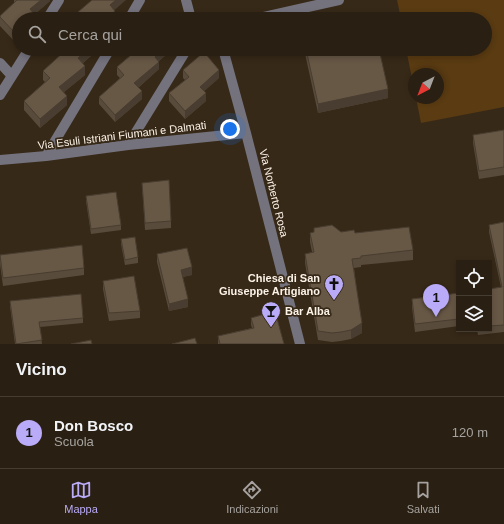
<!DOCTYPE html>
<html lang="it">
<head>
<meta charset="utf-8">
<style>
  :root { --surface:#291f12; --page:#31271b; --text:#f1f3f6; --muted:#a5a29f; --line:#453d32; --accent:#b9abf7 }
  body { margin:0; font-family:Helvetica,sans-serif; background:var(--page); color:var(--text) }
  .controls { position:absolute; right:12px; bottom:12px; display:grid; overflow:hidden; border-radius:0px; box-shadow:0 2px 6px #0003 }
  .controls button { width:36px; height:36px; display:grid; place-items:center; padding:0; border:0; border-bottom:1px solid var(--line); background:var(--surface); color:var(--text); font:20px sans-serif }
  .compass { position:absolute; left:408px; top:68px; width:36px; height:36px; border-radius:50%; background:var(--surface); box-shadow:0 2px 6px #0003; rotate:222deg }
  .you { position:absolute; left:230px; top:129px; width:14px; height:14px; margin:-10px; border:3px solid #fff; border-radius:50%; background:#1a73e8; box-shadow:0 0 0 6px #1a73e833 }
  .badge { display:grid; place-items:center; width:26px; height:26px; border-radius:50%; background:var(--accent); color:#111; font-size:13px; font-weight:700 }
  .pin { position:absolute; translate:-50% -33px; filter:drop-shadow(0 1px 2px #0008) }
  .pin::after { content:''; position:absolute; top:21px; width:14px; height:12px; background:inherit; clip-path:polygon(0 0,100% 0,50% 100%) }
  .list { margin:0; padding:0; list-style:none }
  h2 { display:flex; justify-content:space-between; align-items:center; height:52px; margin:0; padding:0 16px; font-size:17px }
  h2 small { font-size:13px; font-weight:400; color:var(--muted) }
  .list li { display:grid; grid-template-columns:26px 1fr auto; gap:12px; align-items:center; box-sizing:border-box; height:72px; padding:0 16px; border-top:1px solid var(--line) }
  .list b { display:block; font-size:15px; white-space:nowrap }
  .list p { margin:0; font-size:13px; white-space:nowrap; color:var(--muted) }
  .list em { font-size:13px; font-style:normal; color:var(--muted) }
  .icon { flex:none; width:22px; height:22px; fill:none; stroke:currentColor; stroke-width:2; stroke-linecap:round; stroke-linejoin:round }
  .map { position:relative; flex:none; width:504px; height:344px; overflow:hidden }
  .search { position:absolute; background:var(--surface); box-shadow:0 2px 6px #0003; left:12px; right:12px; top:12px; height:44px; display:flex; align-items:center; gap:10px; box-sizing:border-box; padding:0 14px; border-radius:22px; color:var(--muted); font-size:15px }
  .sheet { height:124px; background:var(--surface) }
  nav { display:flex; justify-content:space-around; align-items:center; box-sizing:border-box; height:56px; border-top:1px solid var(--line); background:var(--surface); font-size:11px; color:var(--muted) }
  nav a { display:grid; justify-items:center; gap:2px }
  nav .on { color:var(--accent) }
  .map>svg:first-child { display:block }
  .green { fill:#5a3b12 }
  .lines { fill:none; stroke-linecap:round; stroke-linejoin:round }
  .minor { stroke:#74727d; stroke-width:10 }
  .wall { fill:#594b3b }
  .shaded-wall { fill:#483d30 }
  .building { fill:#675745; stroke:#483d30 }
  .labels { text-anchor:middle; stroke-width:3.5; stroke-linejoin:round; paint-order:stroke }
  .street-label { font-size:11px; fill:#fcf3e8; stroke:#372918 }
  .poi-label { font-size:11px; font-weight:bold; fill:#fcf3e8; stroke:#372918; text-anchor:end }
</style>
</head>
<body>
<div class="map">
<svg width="504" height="344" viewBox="0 0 504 344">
  <rect width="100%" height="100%" fill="#372918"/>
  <path class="green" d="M397,0H504V107L421,123L416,98H438V74H414V88L406,49H485V19H401Z"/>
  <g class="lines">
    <path class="minor" d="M186,0L191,19
      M47,19L59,0
      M129,19L140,0
      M254,19L339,0
      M223,49L246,133L300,344
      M0,63L12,76
      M0,95L29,49
      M128,145L187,49
      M46,156L110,49
      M0,160L46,156L128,145L246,133"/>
  </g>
  <path class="wall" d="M14,0H50V1L35,14V19H19V39L15,42L0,26V16L14,3Z
    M115,10V19H78V12Z
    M60,49H99L83,63L85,75L64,92L67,105L40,128L24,110V101L45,82L43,80V71L63,53L60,50Z
    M138,49H173L159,61V69L138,88L142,99L115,122L99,104V97L120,78L117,75V67Z
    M304,49H379L388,98L318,113Z
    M183,70L219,78L204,91L206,101L185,119L169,101V93L185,80L183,78Z
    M504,130V175L479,179L473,143V135Z
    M142,183L171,221V228L145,230Z
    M86,196L121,225V230L91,234L86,201Z
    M504,222V332L478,335L477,329H489V289L501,287L489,232V225Z
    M314,228L341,232L355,233L413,250V260L361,265V267L354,268L362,333L351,339L341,341L332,342L318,340L305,263V254L312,252L310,242V233H314Z
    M121,239L138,257V263L125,265L121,244Z
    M157,254L192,275L183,277L188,307L169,311L157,262Z
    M0,255L84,268V275L3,286L0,264Z
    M103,281L140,311V318L109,321L103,289Z
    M459,293V326L415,332L412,307V299Z
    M10,301L83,318V323L40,327L42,344H15L10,306Z
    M251,318L284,344H218V336L252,328L251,325Z"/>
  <path class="shaded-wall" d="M41,0H50V1L30,18V9Z
    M116,0H126L110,14V5Z
    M115,11V19H106Z
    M35,15V19H31Z
    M19,30V39L15,42V33Z
    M88,49H99L78,67V58Z
    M164,49H173L155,64V57Z
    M159,62V69L134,91V83Z
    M85,66V75L59,96V87Z
    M219,70V78L200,95V87Z
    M388,89V98L318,113V104Z
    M142,91V99L115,122V115Z
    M206,93V101L185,119V111Z
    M67,96V105L40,128V119Z
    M192,267V275L181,277V270Z
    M188,299V307L169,311V304Z
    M362,323V333L351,339V330Z"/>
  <path class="building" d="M17,0H41L30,9L35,15L31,19H19V30L15,33L0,17V16Z
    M92,0H116L110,5L115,11L106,19H85L78,12Z
    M164,15L168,19H160Z
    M67,49H88L78,58L85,66L59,87L67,96L40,119L24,101L50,78L43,71Z
    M138,49H164L155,57L159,62L134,83L142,91L115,115L99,97L124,75L117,67Z
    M306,49H379L388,89L318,104Z
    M204,52L219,70L200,87L206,93L185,111L169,93L189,77L183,70Z
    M504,130V167L479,171L473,135Z
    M169,180L171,221L145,223L142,183Z
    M116,192L121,225L91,229L86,196Z
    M504,222V325L489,326V289L502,287L489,225Z
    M332,225L341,232L354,230L355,233L409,227L413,250L361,256V258L352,259L362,323L351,330L341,332L332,333L318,331L305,254L314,252L310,233L314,232V228Z
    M135,237L138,257L125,260L121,239Z
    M82,245L84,268L3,278L0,255Z
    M187,248L192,267L181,270L188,299L169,304L157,254Z
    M134,276L140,311L109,313L103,281Z
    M459,293V319L415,324L412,299Z
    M81,294L83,318L39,322L42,340L16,344L10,301Z
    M275,311L284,344H220L218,336L254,328L251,318Z
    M195,338L197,344H172Z
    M91,340L92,344H71Z"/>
  <defs>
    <symbol id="church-pin" viewBox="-11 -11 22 30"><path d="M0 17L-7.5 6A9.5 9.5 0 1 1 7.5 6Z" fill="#b9abf7" stroke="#372918"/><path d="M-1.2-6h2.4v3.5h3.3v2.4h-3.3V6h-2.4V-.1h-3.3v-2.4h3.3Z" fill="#111"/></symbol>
    <symbol id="bar-pin" viewBox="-11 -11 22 30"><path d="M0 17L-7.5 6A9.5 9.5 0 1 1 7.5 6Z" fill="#b9abf7" stroke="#372918"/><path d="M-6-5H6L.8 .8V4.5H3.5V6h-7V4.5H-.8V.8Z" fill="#111"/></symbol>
  </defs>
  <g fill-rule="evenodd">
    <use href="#church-pin" x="323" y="273" width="22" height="30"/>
    <use href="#bar-pin" x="260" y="300" width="22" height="30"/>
  </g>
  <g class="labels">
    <g class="street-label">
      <text transform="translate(122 135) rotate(-7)" y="4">Via Esuli Istriani Fiumani e Dalmati</text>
      <text transform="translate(274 193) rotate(76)" y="4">Via Norberto Rosa</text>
    </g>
    <g class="poi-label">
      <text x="320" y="282">Chiesa di San<tspan x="320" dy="13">Giuseppe Artigiano</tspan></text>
      <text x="285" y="315" text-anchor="start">Bar Alba</text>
    </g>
  </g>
</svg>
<div class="controls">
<button><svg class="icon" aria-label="locate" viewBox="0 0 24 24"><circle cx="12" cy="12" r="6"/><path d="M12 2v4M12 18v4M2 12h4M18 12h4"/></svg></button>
<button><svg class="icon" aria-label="layers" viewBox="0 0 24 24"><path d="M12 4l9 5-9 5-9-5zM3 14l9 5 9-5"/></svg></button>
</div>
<svg class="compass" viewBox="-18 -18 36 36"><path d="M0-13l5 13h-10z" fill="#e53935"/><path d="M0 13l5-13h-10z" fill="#a5a29f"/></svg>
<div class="you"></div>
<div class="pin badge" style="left:436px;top:317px">1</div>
<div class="search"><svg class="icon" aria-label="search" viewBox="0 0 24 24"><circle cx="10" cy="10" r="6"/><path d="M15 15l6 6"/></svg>Cerca qui</div>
</div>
<section class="sheet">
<h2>Vicino<small></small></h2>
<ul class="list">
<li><span class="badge">1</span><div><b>Don Bosco</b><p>Scuola</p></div><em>120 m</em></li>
</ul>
</section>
<nav>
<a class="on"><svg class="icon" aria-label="map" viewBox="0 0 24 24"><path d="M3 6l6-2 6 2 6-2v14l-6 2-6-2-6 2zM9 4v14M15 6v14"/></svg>Mappa</a>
<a><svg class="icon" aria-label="directions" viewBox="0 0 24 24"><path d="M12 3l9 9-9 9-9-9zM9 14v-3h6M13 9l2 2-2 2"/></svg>Indicazioni</a>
<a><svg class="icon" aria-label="saved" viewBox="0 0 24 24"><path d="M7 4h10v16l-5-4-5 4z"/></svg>Salvati</a>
</nav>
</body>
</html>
